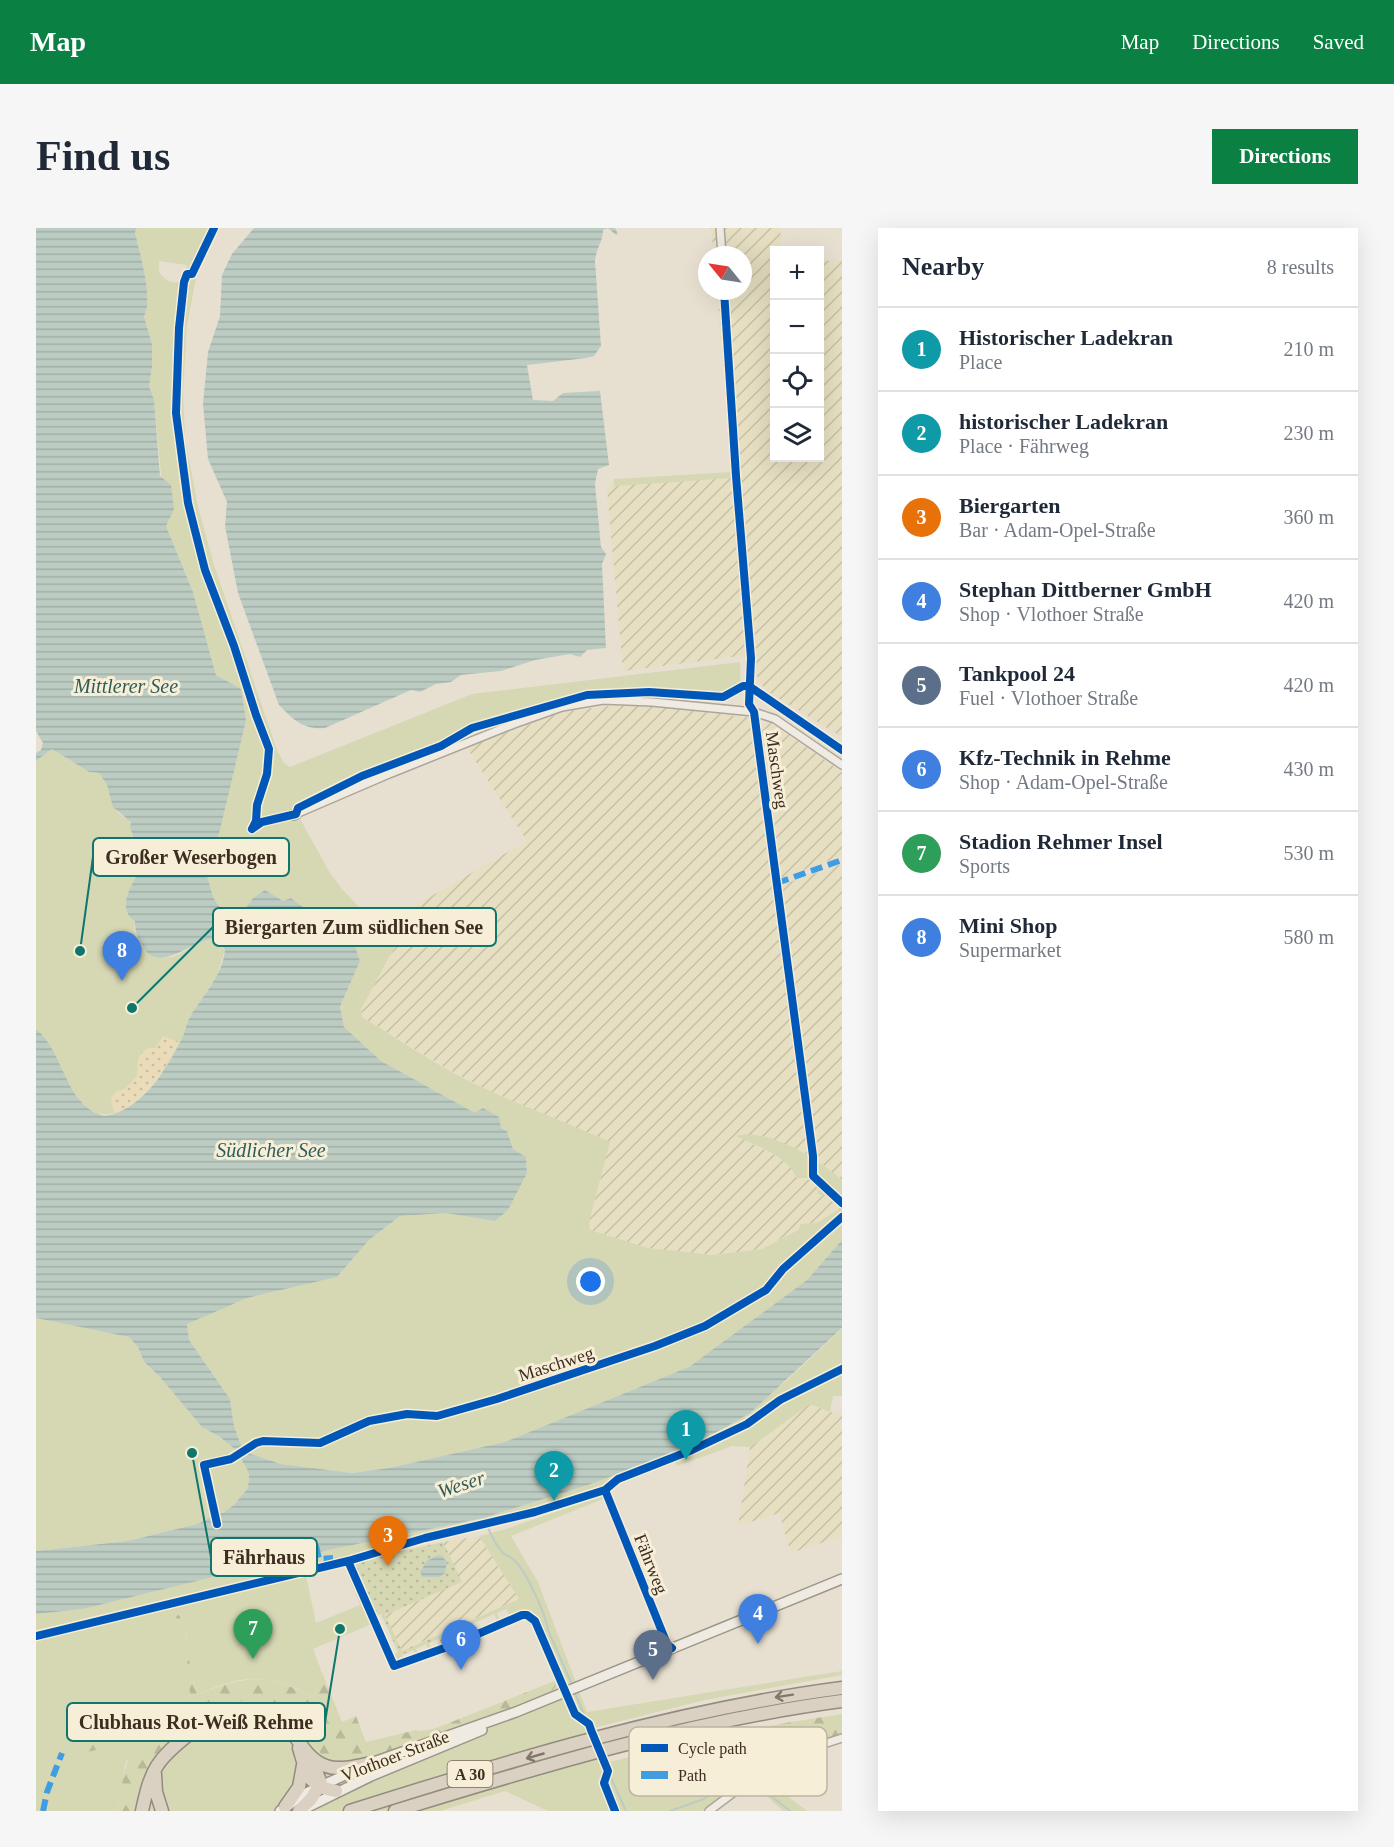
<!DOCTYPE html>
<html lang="en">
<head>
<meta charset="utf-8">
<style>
  :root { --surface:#fff; --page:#f6f6f7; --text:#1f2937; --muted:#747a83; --line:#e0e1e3; --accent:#0b8043 }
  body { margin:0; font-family:"Times New Roman",serif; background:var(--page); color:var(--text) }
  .controls { position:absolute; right:18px; top:18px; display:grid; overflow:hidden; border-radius:0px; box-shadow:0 6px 24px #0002 }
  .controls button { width:54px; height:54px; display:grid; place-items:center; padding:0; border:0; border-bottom:2px solid var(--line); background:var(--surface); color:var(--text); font:30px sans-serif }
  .compass { position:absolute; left:662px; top:18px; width:54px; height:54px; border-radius:50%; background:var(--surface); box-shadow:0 6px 24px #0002; rotate:300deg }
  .you { position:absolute; left:555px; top:1054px; width:21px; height:21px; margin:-15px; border:4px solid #fff; border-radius:50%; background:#1a73e8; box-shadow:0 0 0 9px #1a73e833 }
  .badge { display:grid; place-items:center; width:39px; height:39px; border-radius:50%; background:var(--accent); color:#fff; font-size:20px; font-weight:700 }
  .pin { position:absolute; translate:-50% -50px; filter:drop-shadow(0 2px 3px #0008) }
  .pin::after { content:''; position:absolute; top:32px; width:21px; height:18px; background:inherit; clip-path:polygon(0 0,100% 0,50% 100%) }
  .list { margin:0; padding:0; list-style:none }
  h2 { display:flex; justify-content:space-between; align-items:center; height:78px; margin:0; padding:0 24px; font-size:26px }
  h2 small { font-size:20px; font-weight:400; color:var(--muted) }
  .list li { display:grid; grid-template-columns:39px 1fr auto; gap:18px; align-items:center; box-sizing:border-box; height:84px; padding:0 24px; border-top:2px solid var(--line) }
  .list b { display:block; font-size:22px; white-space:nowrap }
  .list p { margin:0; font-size:20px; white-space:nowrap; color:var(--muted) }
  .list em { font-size:20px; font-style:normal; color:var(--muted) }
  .icon { flex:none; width:33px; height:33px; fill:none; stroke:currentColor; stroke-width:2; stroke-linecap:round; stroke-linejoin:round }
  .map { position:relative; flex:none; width:806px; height:1583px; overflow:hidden; border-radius:0px }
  header { display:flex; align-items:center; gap:36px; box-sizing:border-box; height:84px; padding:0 30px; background:var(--accent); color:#fff }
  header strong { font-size:28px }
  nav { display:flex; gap:33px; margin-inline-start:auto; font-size:21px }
  .intro { display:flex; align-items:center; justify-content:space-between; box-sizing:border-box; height:144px; padding:0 36px }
  h1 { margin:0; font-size:42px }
  .button { padding:15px 27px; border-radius:0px; background:var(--accent); color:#fff; font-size:21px; font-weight:700 }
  main { display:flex; gap:36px; padding:0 36px }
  aside { flex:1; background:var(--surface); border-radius:0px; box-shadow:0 6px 24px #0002 }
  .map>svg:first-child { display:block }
  .farmland { fill:url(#farmland-furrows) }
  .green { fill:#d6d7b3; fill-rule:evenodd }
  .forest { fill:url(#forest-firs) }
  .sand { fill:url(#sand-dots) }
  .garden { fill:url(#garden-dots) }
  .water { fill:url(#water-rules) }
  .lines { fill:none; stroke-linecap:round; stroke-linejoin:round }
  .stream { stroke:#bcccc2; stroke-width:2 }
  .street-casing { stroke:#ada599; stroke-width:10 }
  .secondary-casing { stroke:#9c958a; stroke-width:12 }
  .highway-casing { stroke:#928b80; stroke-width:15 }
  .street { stroke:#efebe3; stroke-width:7 }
  .secondary { stroke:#efebe3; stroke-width:9 }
  .highway { stroke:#dad1c2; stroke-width:12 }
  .quiet { stroke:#3f9de0; stroke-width:6; stroke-dasharray:12 6; stroke-linecap:butt }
  .cycleway-casing { stroke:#f7eed8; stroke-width:11 }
  .cycleway { stroke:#0057b8; stroke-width:8 }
  .oneway { stroke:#847769 }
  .labels { text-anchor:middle; stroke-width:6; stroke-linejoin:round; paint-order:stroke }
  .shield { fill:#f7eed8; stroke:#756857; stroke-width:1.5 }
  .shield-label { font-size:16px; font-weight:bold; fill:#3d2e20 }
  .street-label { font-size:18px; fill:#3d2e20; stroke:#f7eed8 }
  .water-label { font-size:20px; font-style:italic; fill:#2f5d5a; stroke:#f7eed8 }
  .key { fill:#f7eed8; stroke:#bfb4a1; stroke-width:1.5 }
  .key-label { font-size:16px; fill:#3d2e20 }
  .leader { fill:none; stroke:#0f766e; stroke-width:2 }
  .callout-dot { fill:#0f766e; stroke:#f7eed8; stroke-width:2 }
  .callout { fill:#f7eed8; stroke:#0f766e; stroke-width:2 }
  .callout-label { font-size:20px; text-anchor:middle; font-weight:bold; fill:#3d2e20 }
</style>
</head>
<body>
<header>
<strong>Map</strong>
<nav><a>Map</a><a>Directions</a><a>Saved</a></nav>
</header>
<div class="intro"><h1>Find us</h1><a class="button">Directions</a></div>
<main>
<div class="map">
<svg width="806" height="1583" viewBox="0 0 806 1583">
  <defs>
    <pattern id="farmland-furrows" width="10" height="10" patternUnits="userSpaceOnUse" patternTransform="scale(1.5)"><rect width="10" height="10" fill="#e6dfc2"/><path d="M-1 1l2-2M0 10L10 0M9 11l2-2" fill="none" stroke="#c6c0a6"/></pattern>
    <pattern id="forest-firs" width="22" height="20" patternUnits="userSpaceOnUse" patternTransform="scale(1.5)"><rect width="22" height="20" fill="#d6d7b3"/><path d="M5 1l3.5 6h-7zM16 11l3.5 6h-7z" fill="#b9b99a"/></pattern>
    <pattern id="sand-dots" width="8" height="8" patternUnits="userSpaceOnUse" patternTransform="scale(1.5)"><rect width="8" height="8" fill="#eadcb9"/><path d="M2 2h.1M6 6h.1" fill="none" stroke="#cabd9f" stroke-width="1.8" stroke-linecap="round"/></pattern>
    <pattern id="garden-dots" width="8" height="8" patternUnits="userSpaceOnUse" patternTransform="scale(1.5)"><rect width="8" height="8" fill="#d6d7b3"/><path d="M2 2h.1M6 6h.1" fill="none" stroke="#b9b99a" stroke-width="1.8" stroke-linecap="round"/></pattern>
    <pattern id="water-rules" width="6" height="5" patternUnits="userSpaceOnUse" patternTransform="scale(1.5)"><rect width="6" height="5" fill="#bcccc2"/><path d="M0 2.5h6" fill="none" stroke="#a2b0a6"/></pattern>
  </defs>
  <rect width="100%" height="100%" fill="#e7e0d1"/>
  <path class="farmland" d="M675,0H744L746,22H738V230H784V33L806,32V509L734,465L725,456L721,448L719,426L587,443L571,261L578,251V257L696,250L681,63H707V27H678Z
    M613,477L716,490L773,927L755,918L701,908L742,929L756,939L761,950H772L800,971L805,980L781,995L765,996L762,1001L726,1021L676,1027L612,1020L554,1002L553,994L574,914L453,863L408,839L326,789L325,781L375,689L372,686L373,681L491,613L431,520L432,519L526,484L570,478Z
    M735,494L806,544V628L745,650L725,501Z
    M806,636V952L780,931L745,657Z
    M774,1176L794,1184L806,1186V1308L758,1324L754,1322L743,1285L702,1298L714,1219Z
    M443,1308L483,1371L365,1423L349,1387L425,1354L407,1314Z"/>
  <path class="green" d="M101,0H181L162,39L151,98L147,163L149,211L162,279L178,337L241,522L248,535L254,539L436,466L704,434L705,467L559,462L437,497L408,515L314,551L258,580L294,645L306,661L341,698L373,681L372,686L375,688L325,781L326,789C368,815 409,843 454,863C494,881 535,896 574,914L553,994L554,1002L612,1020L676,1027L726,1021L762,1002L765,996L781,995L805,980L800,971L782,966L781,956L772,950H761C751,927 722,919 700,908C732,899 782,931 806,952V1012L771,1052L654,1139L469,1214L353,1240L316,1245L245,1236L212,1225L204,1215L198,1198L194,1171L153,1112L151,1096L156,1093L211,1070L301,1049L333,1012L364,988L410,985L459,993L472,981L491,945L490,929L477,921L471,903L345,833L308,799L304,780L324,733L319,718L255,670L247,673L229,662L217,670L204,688C176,681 179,670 170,645L183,606L205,462L180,447L157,364L130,298L118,172L113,159L116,139V116L108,87C118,72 103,23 99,4ZM123,33L151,37L149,52C137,56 133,56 123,44Z
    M696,244L697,250L578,258V251Z
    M16,521L53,544L63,545C65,549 69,553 71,557C79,574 73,583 94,592L96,608L99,615L108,620L112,630C101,651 79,672 99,693L98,702L110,724C119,726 129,732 139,728C153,723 180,697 189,722L180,750L154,788L148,806L128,843L79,885C37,897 25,822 0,801V533Z
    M0,1090L93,1109L102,1119L108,1135L124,1149L166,1199L184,1209L199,1221L211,1241L213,1247L212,1260L198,1278L187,1285H177L170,1292L161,1296L92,1313L0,1323Z
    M806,1101V1168H797L794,1184L774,1176L714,1219L696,1218L641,1238L638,1232L573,1259L461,1292L354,1317L269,1343L280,1395L324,1377L308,1337L315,1334L340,1394L277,1421L285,1442L277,1470C234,1444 206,1446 161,1467L149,1413L151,1405L141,1387L155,1470L131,1490L64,1505H56L44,1493L31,1523L37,1528L106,1509L89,1536L82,1583H0V1386L47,1381L259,1329L447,1290L555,1256L748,1155Z
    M566,1268L567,1271L475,1308L502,1354L551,1484L806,1443V1447L669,1472L557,1500L573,1534L673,1510L676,1530L730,1538L712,1548L720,1557L731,1561L737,1557L771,1583H747L729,1567L703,1563L698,1560L689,1569L666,1583H512L469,1563L404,1583H101C105,1567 107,1548 115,1534C128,1512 170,1480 195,1474C211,1471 231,1475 244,1483C266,1497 277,1520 295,1536L519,1459L521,1452L525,1450C519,1436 509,1396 497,1388C489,1383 482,1385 474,1388L470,1381L461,1385L463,1390L461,1392L458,1386L436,1396L438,1402L436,1403L432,1394L483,1371L443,1308L470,1301Z"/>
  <path class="forest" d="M144,1385L148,1386C152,1394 151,1405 149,1413L161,1467C208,1448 231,1443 277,1470L285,1442L306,1494L320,1488L330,1514L380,1502L384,1503L398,1501L521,1452L519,1459L515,1464L463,1486L349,1529L295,1536C277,1520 266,1497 244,1483C231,1475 211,1471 195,1474C170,1480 128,1512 115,1534C107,1548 105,1567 101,1583H82C87,1553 86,1535 105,1510L37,1528L31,1523L44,1493L56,1505H64L131,1490L155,1470L140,1389Z
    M806,1486V1508L763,1523L730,1538L676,1530L673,1510L749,1495Z"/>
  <path class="sand" d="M127,808L143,814C127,844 111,872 79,885L76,878L75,870L80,864L90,860L101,848C103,834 98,831 111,820H119Z"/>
  <path class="garden" d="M407,1314L426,1354L349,1387L366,1423L432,1394L434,1397L423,1402L425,1408L423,1409L420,1403L410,1408L412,1413L410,1414L408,1409H406L408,1415L406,1416L403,1411L393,1415L395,1421L393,1422L390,1416L380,1421L382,1427L380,1428L377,1422L366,1427L368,1434L360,1435L355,1428L362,1424L345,1386L338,1388L315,1334Z"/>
  <path class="water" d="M0,0H101L99,4C103,23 118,72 108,88L116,116V139L113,158L118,172L124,248L135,257L138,281L130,298L157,364L180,447L205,461L210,492L183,606L170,645C178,669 176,681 204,688L217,670L229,662L247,673L255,670L319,718L324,733L304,779L308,799L345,833L439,885L447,880L463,889L465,900L471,903L477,921L490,929L491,945L472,982L459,993L410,985L364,988L333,1012L301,1049L211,1070L151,1096L153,1112L194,1171L198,1198L204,1215L212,1225L245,1236L316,1245L353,1240L469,1214L653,1139L771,1052L806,1012V1100L714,1185L665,1213L555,1256L447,1290L259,1329L47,1381L0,1386V1323L92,1313L161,1296L170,1292L177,1285H187L198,1277L212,1260L213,1247L211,1241L199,1221L184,1209L166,1199L124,1149L108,1134L102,1119L93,1109L0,1090V801C28,824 28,874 65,887C71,889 78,886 83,884C114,870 133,837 147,808C150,801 151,793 155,787C168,766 186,748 189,722C177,686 128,755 107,719C101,709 99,705 99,693C76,679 103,646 111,630L108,620L99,615L94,599L95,594L77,579L71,557L63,545L53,544L16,521L0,533V525L5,522L7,515L0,503Z
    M218,0H579L582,6L580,7L572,0L567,2C567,14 560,20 559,33L565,118L558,128L550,130L491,137L497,172L517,173L527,165L564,163L573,237L562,241L559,256L565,319L570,326L566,336L570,420L551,422L544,429L534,426L499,432L465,443L425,447L415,454L400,456L384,464L375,462L289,500C267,502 258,492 243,477L202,365L189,298L191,274L172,231L167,176L172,124L184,88L186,47L196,26Z
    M402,1327L406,1328L411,1334L409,1345L403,1349H387L384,1344L391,1333Z"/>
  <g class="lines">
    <path class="stream" d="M446,1288C453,1300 457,1315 467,1325C471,1328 476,1330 479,1333C490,1343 510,1387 512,1402L537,1459
      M539,1465L556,1506
      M565,1528L590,1583
      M711,1558L730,1564L754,1583
      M634,1583L668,1571L694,1554L705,1557"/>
    <defs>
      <path id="street" d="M684,0L686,27
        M688,63L700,248L715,430L713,476L718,484L777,928V948L806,975
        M260,586L353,546L478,496L526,479L567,472L616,474L718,484L739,491L806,537
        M569,1262L631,1416L636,1420
        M312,1333L358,1438L414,1418L486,1387H491L501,1396L529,1463
        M673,1583L717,1550L763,1524L806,1510"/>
      <path id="secondary" d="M257,587L260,586
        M272,1579L335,1548L446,1502
        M244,1583L272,1564L335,1535L480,1484L806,1351"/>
      <path id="highway" d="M263,1520C271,1546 271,1558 300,1563
        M119,1546L120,1564L126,1583
        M249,1579L263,1559L267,1537
        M106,1583C115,1540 121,1531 156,1504C167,1496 178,1487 192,1484C213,1478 241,1485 255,1503C265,1516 273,1532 290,1538C303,1543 322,1538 335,1535
        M263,1583L275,1571L285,1555L274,1529
        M314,1583C475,1532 638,1482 806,1460
        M359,1583C505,1538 654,1493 806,1473"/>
    </defs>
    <use href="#street" class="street-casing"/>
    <use href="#secondary" class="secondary-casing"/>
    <use href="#highway" class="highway-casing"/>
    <use href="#street" class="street"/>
    <use href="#secondary" class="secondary"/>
    <use href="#highway" class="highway"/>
    <path class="quiet" d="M741,655L806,632
      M280,1318L283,1331L297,1330
      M7,1583L11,1564L26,1525"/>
    <defs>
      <path id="cycleway" d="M178,0L156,46H151L148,54L143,100L140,185L152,275L169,342L198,418L220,487L233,521L231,546L221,577L220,593L216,601
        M688,63L700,248L715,430L713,476L718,484L777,928V948L806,975
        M216,601L226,594L260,586L262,580L326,548L405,518L436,500L551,467L613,464L687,469L707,458H713L806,522
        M569,1262L631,1416L636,1420
        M181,1296L168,1237L195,1231L220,1215L227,1213L284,1215L333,1193L371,1186L401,1188L461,1171L619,1118L669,1098L730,1062L747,1041L806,989
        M312,1333L358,1438L414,1418L486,1387H491L499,1393L539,1486L553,1496L555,1502L572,1543L568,1555L579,1583
        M0,1408L312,1333L389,1310L499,1284L569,1262L582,1251L656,1222L711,1196L744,1172L806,1141"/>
    </defs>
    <use href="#cycleway" class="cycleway-casing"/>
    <use href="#cycleway" class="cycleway"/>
  </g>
  <defs><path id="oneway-shaft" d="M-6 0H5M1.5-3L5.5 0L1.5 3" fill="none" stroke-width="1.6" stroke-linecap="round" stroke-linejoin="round" transform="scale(1.5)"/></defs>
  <g class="oneway">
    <use href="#oneway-shaft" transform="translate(748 1468) rotate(171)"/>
    <use href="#oneway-shaft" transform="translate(499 1528) rotate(164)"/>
  </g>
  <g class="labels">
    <rect class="shield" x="411.5" y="1533" width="45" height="26" rx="4.5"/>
    <g class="shield-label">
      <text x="434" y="1552">A 30</text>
    </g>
    <g class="street-label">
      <text transform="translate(741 542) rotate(82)" y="6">Maschweg</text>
      <text transform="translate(520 1136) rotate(-18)" y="6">Maschweg</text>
      <text transform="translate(615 1336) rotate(68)" y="6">Fährweg</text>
      <text transform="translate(359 1528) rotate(-21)" y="6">Vlothoer Straße</text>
    </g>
    <g class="water-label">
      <text x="90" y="465">Mittlerer See</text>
      <text x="235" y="929">Südlicher See</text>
      <text transform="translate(425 1256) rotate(-18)" y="7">Weser</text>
    </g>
  </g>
  <rect x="593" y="1499" width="198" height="69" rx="9" class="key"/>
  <rect x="605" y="1516" width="27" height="8" fill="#0057b8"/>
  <rect x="605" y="1543" width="27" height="8" fill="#3f9de0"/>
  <g class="key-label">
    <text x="642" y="1526">Cycle path</text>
    <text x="642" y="1553">Path</text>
  </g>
  <path class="leader" d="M44 723L57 629M96 780L177 699M156 1225L175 1329M304 1401L289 1494"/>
  <g class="callout-dot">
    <circle cx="44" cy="723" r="6"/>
    <circle cx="96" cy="780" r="6"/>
    <circle cx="156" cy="1225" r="6"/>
    <circle cx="304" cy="1401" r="6"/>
  </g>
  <g class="callout">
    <rect x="57" y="610" width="196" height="38" rx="6"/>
    <rect x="177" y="680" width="283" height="38" rx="6"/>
    <rect x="175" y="1310" width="106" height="38" rx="6"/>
    <rect x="31" y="1475" width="258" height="38" rx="6"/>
  </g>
  <g class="callout-label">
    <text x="155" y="636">Großer Weserbogen</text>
    <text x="318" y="706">Biergarten Zum südlichen See</text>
    <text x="228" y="1336">Fährhaus</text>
    <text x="160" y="1501">Clubhaus Rot-Weiß Rehme</text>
  </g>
</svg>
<div class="controls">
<button>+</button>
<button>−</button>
<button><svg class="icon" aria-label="locate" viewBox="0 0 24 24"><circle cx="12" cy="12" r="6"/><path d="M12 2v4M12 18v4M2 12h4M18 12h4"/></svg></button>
<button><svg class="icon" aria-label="layers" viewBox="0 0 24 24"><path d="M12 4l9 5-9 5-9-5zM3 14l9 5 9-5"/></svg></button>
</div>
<svg class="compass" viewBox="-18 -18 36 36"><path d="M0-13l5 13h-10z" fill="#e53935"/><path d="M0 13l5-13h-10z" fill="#747a83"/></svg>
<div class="you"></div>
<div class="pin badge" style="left:650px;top:1232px;background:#0f9aa8">1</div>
<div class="pin badge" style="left:518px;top:1273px;background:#0f9aa8">2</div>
<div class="pin badge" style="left:352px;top:1338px;background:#e8710a">3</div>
<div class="pin badge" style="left:722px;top:1416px;background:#3f7fe0">4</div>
<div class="pin badge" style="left:617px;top:1452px;background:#5c6f8a">5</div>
<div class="pin badge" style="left:425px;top:1442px;background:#3f7fe0">6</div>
<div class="pin badge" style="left:217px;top:1431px;background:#2e9e5b">7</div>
<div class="pin badge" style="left:86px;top:753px;background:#3f7fe0">8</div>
</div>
<aside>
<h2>Nearby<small>8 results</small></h2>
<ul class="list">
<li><span class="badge" style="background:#0f9aa8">1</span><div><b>Historischer Ladekran</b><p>Place</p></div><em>210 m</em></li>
<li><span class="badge" style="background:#0f9aa8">2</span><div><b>historischer Ladekran</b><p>Place · Fährweg</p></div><em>230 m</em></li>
<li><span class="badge" style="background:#e8710a">3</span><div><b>Biergarten</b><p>Bar · Adam-Opel-Straße</p></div><em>360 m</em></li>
<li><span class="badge" style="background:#3f7fe0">4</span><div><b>Stephan Dittberner GmbH</b><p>Shop · Vlothoer Straße</p></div><em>420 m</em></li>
<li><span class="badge" style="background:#5c6f8a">5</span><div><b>Tankpool 24</b><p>Fuel · Vlothoer Straße</p></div><em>420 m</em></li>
<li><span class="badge" style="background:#3f7fe0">6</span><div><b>Kfz-Technik in Rehme</b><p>Shop · Adam-Opel-Straße</p></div><em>430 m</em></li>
<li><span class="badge" style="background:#2e9e5b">7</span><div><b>Stadion Rehmer Insel</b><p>Sports</p></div><em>530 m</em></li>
<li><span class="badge" style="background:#3f7fe0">8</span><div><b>Mini Shop</b><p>Supermarket</p></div><em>580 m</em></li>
</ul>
</aside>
</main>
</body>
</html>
